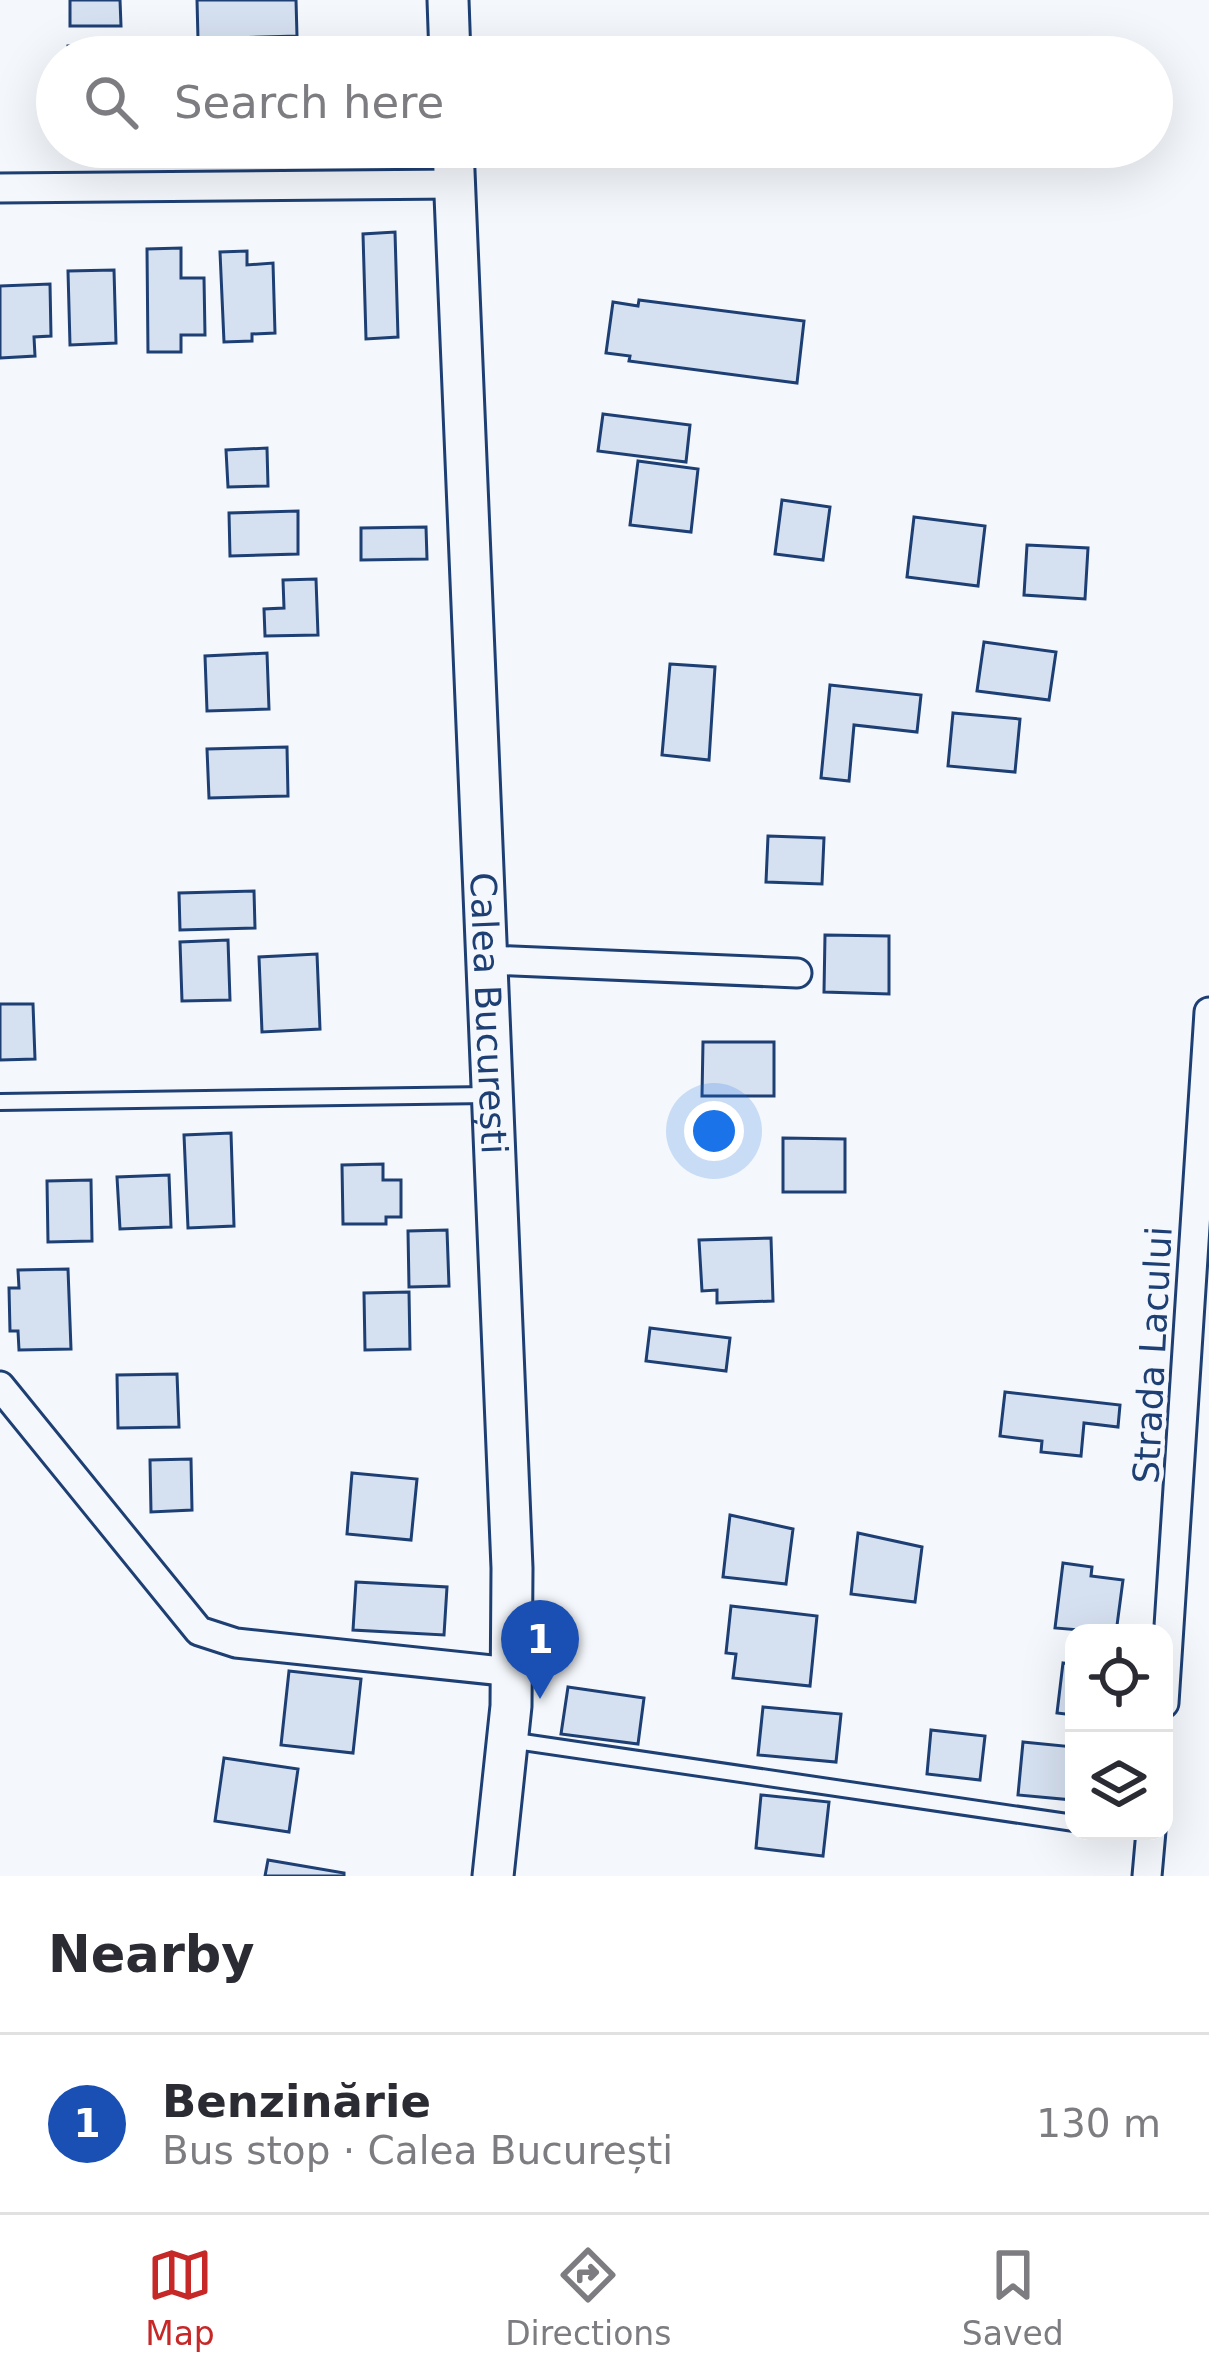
<!DOCTYPE html>
<html lang="en">
<head>
<meta charset="utf-8">
<style>
  :root { --surface:#fff; --page:#f2f2f3; --text:#2b2b33; --muted:#7c7c81; --line:#e1e1e2; --accent:#c62828 }
  body { margin:0; font-family:"DejaVu Sans",sans-serif; background:var(--page); color:var(--text) }
  .controls { position:absolute; right:36px; bottom:36px; display:grid; overflow:hidden; border-radius:24px; box-shadow:0 12px 48px #0002 }
  .controls button { width:108px; height:108px; display:grid; place-items:center; padding:0; border:0; border-bottom:3px solid var(--line); background:var(--surface); color:var(--text); font:60px sans-serif }
  .you { position:absolute; left:714px; top:1131px; width:42px; height:42px; margin:-30px; border:9px solid #fff; border-radius:50%; background:#1a73e8; box-shadow:0 0 0 18px #1a73e833 }
  .badge { display:grid; place-items:center; width:78px; height:78px; border-radius:50%; background:var(--accent); color:#fff; font-size:39px; font-weight:700 }
  .pin { position:absolute; translate:-50% -99px; filter:drop-shadow(0 3px 6px #0008) }
  .pin::after { content:''; position:absolute; top:63px; width:42px; height:36px; background:inherit; clip-path:polygon(0 0,100% 0,50% 100%) }
  .list { margin:0; padding:0; list-style:none }
  h2 { display:flex; justify-content:space-between; align-items:center; height:156px; margin:0; padding:0 48px; font-size:51px }
  h2 small { font-size:39px; font-weight:400; color:var(--muted) }
  .list li { display:grid; grid-template-columns:78px 1fr auto; gap:36px; align-items:center; box-sizing:border-box; height:180px; padding:0 48px; border-top:3px solid var(--line) }
  .list b { display:block; font-size:45px; white-space:nowrap }
  .list p { margin:0; font-size:39px; white-space:nowrap; color:var(--muted) }
  .list em { font-size:39px; font-style:normal; color:var(--muted) }
  .icon { flex:none; width:66px; height:66px; fill:none; stroke:currentColor; stroke-width:2; stroke-linecap:round; stroke-linejoin:round }
  .map { position:relative; flex:none; width:1209px; height:1876px; overflow:hidden }
  .search { position:absolute; background:var(--surface); box-shadow:0 12px 48px #0002; left:36px; right:36px; top:36px; height:132px; display:flex; align-items:center; gap:30px; box-sizing:border-box; padding:0 42px; border-radius:66px; color:var(--muted); font-size:45px }
  .sheet { height:336px; background:var(--surface) }
  nav { display:flex; justify-content:space-around; align-items:center; box-sizing:border-box; height:168px; border-top:3px solid var(--line); background:var(--surface); font-size:33px; color:var(--muted) }
  nav a { display:grid; justify-items:center; gap:6px }
  nav .on { color:var(--accent) }
  .map>svg:first-child { display:block }
  .building { fill:#d5e0f0; stroke:#1d3f73; stroke-width:3 }
  .lines { fill:none; stroke-linecap:round; stroke-linejoin:round }
  .service-casing { stroke:#1d3f73; stroke-width:20 }
  .minor-casing { stroke:#1d3f73; stroke-width:33 }
  .secondary-casing { stroke:#1d3f73; stroke-width:45 }
  .service { stroke:#f4f7fb; stroke-width:14 }
  .minor { stroke:#f4f7fb; stroke-width:27 }
  .secondary { stroke:#f4f7fb; stroke-width:39 }
  .labels { text-anchor:middle; stroke-width:9; stroke-linejoin:round; paint-order:stroke }
  .street-label { font-size:36px; fill:#1d3f73; stroke:#f4f7fb }
</style>
</head>
<body>
<div class="map">
<svg width="1209" height="1876" viewBox="0 0 1209 1876">
  <rect width="100%" height="100%" fill="#f4f7fb"/>
  <path class="building" d="M70,0H120L121,26H70Z
    M197,0H296L297,36L198,39Z
    M124,45V57H68V46Z
    M203,147H308V151L204,156Z
    M395,232L398,337L366,339L363,234Z
    M181,248V278H204L205,335H181V352H148L147,249Z
    M247,251V265L273,263L275,333L252,334V341L224,342L220,252Z
    M114,270L116,343L70,345L68,271Z
    M50,284L51,336L34,337L35,356L0,358V286Z
    M639,300L804,321L797,383L629,361L630,356L606,353L613,302L638,306Z
    M603,414L690,425L686,462L598,451Z
    M267,448L268,486L228,487L226,450Z
    M638,461L698,469L691,532L630,525Z
    M782,500L830,507L823,560L775,554Z
    M298,511V554L230,556L229,513Z
    M914,517L985,526L978,586L907,577Z
    M426,527L427,559L361,560V528Z
    M1027,545L1088,548L1085,599L1024,595Z
    M316,579L318,635L265,636L264,609L284,608L283,580Z
    M984,642L1056,652L1049,700L977,691Z
    M267,653L269,709L207,711L205,656Z
    M670,664L715,667L709,760L662,755Z
    M830,685L921,695L917,732L854,725L849,781L821,778Z
    M953,713L1020,719L1015,772L948,766Z
    M287,747L288,796L209,798L207,749Z
    M768,836L824,838L822,884L766,882Z
    M254,891L255,928L180,930L179,893Z
    M825,935L889,936V994L824,992Z
    M228,940L230,1000L182,1001L180,942Z
    M317,954L320,1029L262,1032L259,957Z
    M0,1004H33L35,1059L0,1060Z
    M703,1042H774V1096H702Z
    M231,1133L234,1226L188,1228L184,1135Z
    M783,1138L845,1139V1192H783Z
    M383,1164V1180H401V1217H386V1224H343L342,1165Z
    M169,1175L171,1227L120,1229L117,1177Z
    M91,1180L92,1241L48,1242L47,1181Z
    M447,1230L449,1286L409,1287L408,1231Z
    M771,1238L773,1301L717,1303V1290L702,1291L699,1240Z
    M68,1269L71,1349L19,1350L18,1331H10L9,1288H19L18,1270Z
    M409,1292L410,1349L365,1350L364,1293Z
    M650,1328L730,1338L726,1371L646,1361Z
    M177,1374L179,1427L118,1428L117,1375Z
    M1005,1392L1120,1405L1118,1427L1084,1423L1081,1456L1041,1452L1042,1441L1000,1436Z
    M191,1459L192,1510L151,1512L150,1460Z
    M352,1473L417,1479L411,1540L347,1534Z
    M730,1515L793,1529L786,1584L723,1577Z
    M858,1533L922,1547L915,1602L851,1594Z
    M1063,1563L1092,1567L1091,1576L1123,1580L1116,1633L1055,1628Z
    M356,1582L447,1587L444,1635L353,1630Z
    M731,1606L817,1616L810,1686L733,1678L736,1654L726,1653Z
    M1063,1663L1074,1664V1715L1057,1713Z
    M289,1671L361,1679L353,1753L281,1745Z
    M568,1687L644,1698L638,1744L561,1734Z
    M763,1707L841,1714L836,1762L758,1755Z
    M931,1730L985,1736L980,1780L927,1774Z
    M1023,1742L1074,1747L1073,1800L1018,1795Z
    M224,1758L298,1769L289,1832L215,1821Z
    M761,1795L829,1802L823,1856L756,1848Z
    M268,1860L344,1873V1876H265Z"/>
  <g class="lines">
    <defs>
      <path id="service" d="M0,1102L488,1095
        M509,1740L1074,1823"/>
      <path id="minor" d="M0,188L454,184
        M488,960L797,973
        M0,1386L199,1631L236,1643L512,1672
        M1164,1703L1209,1012
        M1147,1876L1151,1831"/>
      <g id="secondary">
        <path d="M448,0L450,57"/>
        <path id="s1" d="M453,147L512,1568L511,1706L493,1876"/>
      </g>
    </defs>
    <use href="#service" class="service-casing"/>
    <use href="#minor" class="minor-casing"/>
    <use href="#secondary" class="secondary-casing"/>
    <use href="#service" class="service"/>
    <use href="#minor" class="minor"/>
    <use href="#secondary" class="secondary"/>
  </g>
  <g class="labels">
    <g class="street-label">
      <text dy="13" stroke="none"><textPath href="#s1" startOffset="867">Calea București</textPath></text>
      <text transform="translate(1152 1355) rotate(-87)" y="13">Strada Lacului</text>
    </g>
  </g>
</svg>
<div class="controls">
<button><svg class="icon" aria-label="locate" viewBox="0 0 24 24"><circle cx="12" cy="12" r="6"/><path d="M12 2v4M12 18v4M2 12h4M18 12h4"/></svg></button>
<button><svg class="icon" aria-label="layers" viewBox="0 0 24 24"><path d="M12 4l9 5-9 5-9-5zM3 14l9 5 9-5"/></svg></button>
</div>
<div class="you"></div>
<div class="pin badge" style="left:540px;top:1699px;background:#1a4fb4">1</div>
<div class="search"><svg class="icon" aria-label="search" viewBox="0 0 24 24"><circle cx="10" cy="10" r="6"/><path d="M15 15l6 6"/></svg>Search here</div>
</div>
<section class="sheet">
<h2>Nearby<small></small></h2>
<ul class="list">
<li><span class="badge" style="background:#1a4fb4">1</span><div><b>Benzinărie</b><p>Bus stop · Calea București</p></div><em>130 m</em></li>
</ul>
</section>
<nav>
<a class="on"><svg class="icon" aria-label="map" viewBox="0 0 24 24"><path d="M3 6l6-2 6 2 6-2v14l-6 2-6-2-6 2zM9 4v14M15 6v14"/></svg>Map</a>
<a><svg class="icon" aria-label="directions" viewBox="0 0 24 24"><path d="M12 3l9 9-9 9-9-9zM9 14v-3h6M13 9l2 2-2 2"/></svg>Directions</a>
<a><svg class="icon" aria-label="saved" viewBox="0 0 24 24"><path d="M7 4h10v16l-5-4-5 4z"/></svg>Saved</a>
</nav>
</body>
</html>
